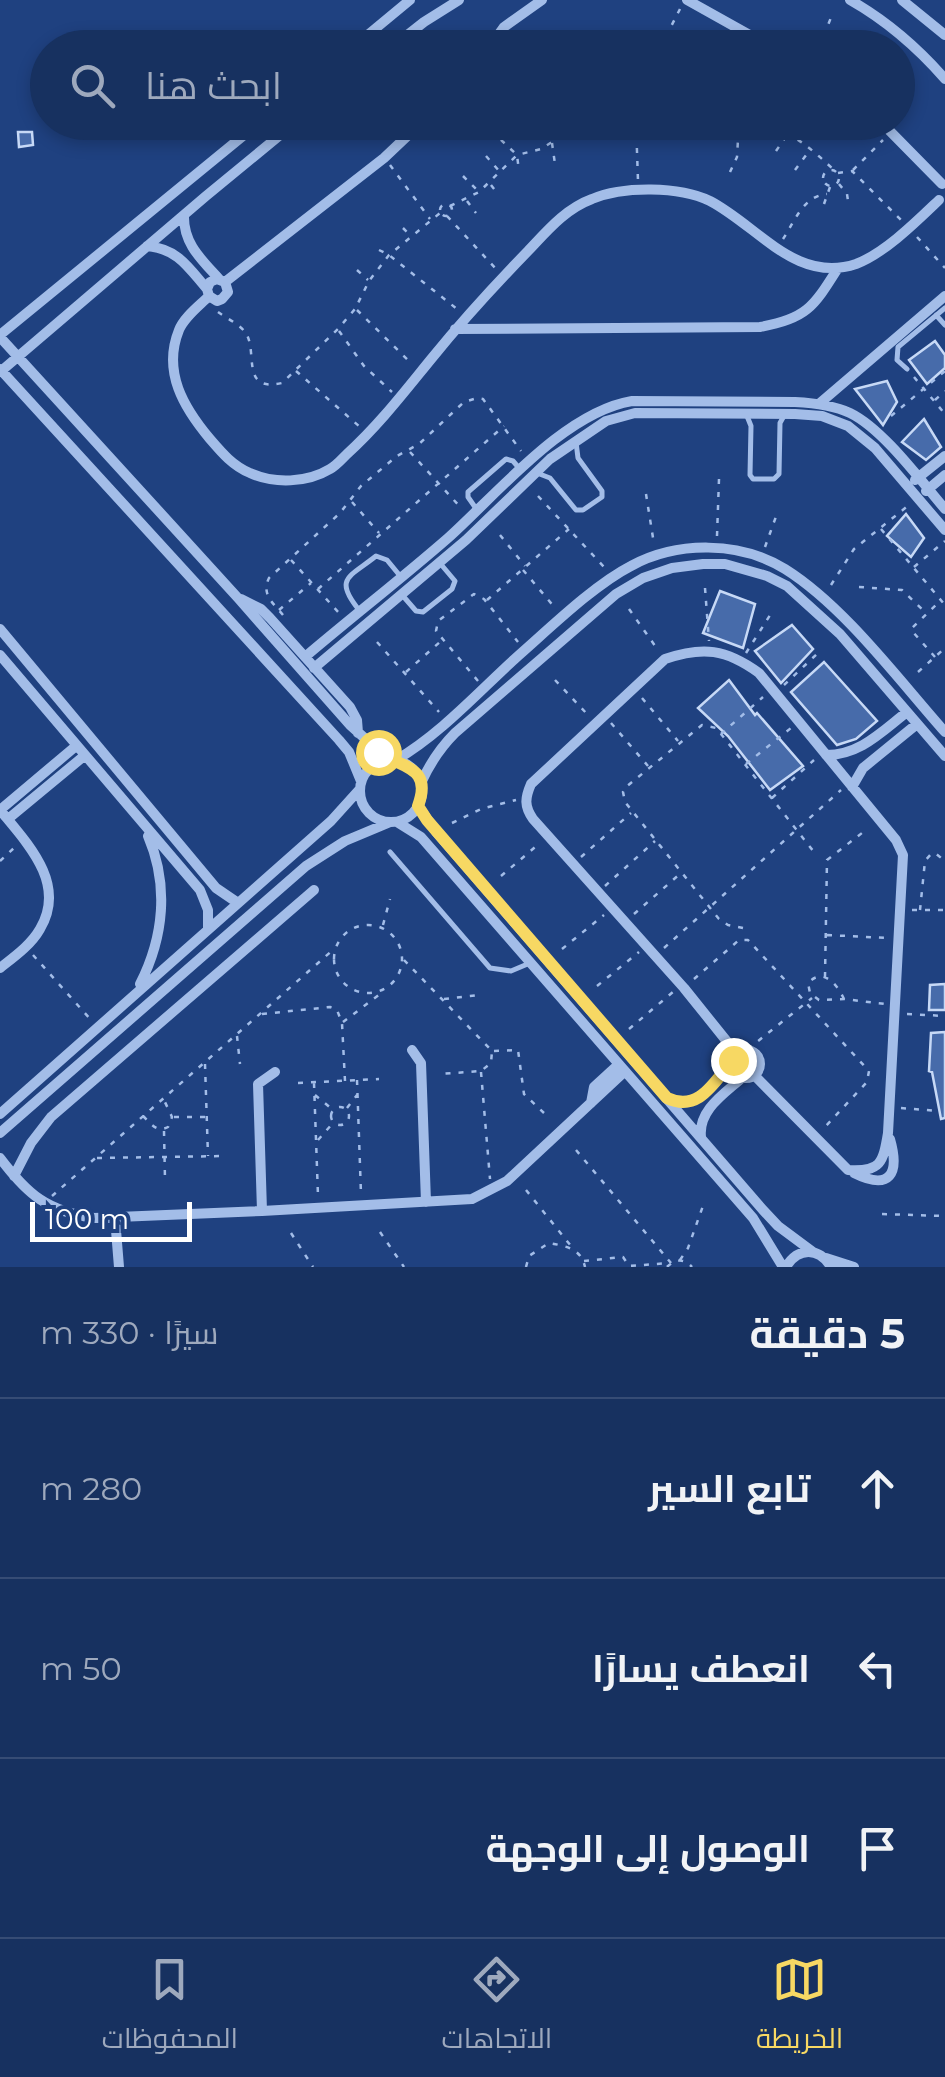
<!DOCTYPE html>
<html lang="ar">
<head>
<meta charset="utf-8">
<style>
  :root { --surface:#173160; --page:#243d69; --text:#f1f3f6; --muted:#9ea9bd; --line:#364c75; --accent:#f7d863 }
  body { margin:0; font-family:Montserrat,Cairo,sans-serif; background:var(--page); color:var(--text); direction:rtl }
  .scale { position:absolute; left:30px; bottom:25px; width:162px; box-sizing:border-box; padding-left:10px; border:5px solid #fff; border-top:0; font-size:28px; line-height:35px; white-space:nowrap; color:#fff; -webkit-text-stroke:8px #1f4180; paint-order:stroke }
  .stop { position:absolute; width:30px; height:30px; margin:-22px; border:8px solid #f7d863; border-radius:50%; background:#fff }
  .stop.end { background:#f7d863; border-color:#fff; box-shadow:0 2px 10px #0008 }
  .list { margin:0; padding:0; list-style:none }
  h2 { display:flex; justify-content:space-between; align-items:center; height:130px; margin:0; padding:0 40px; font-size:42px }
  h2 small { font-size:32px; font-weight:400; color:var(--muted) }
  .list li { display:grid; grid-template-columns:65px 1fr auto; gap:30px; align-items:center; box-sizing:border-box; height:180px; padding:0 40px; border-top:2px solid var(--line) }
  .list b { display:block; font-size:38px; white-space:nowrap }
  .list em { font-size:32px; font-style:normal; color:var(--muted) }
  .icon { flex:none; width:55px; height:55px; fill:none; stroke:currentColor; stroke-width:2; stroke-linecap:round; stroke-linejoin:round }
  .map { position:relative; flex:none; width:945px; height:1267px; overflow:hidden; direction:ltr }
  .search { position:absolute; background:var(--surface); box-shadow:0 5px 15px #0003; left:30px; right:30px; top:30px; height:110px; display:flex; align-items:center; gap:25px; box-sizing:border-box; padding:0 35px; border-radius:55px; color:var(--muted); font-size:38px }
  .sheet { height:670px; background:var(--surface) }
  nav { display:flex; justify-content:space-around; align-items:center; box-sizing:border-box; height:140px; border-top:2px solid var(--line); background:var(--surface); font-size:28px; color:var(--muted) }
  nav a { display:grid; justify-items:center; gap:5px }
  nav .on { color:var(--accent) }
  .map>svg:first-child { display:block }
  .building { fill:#476baa; stroke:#c7d9f6; stroke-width:2.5 }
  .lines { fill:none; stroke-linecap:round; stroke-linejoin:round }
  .path { stroke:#a3bde8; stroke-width:2.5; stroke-dasharray:5 8; stroke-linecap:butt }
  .service { stroke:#a3bde8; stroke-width:5 }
  .minor { stroke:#a3bde8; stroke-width:10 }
  .route { stroke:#f7d863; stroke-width:12 }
</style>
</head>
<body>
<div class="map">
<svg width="945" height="1267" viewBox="0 0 945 1267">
  <rect width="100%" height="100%" fill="#1f4180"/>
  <path class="building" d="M18,132H32L33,145L19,147Z
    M935,341L945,355V368L927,384L909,360Z
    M887,381L897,402L883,425L855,389Z
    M924,419L941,447L926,460L902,442Z
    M906,514L924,538L911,557L887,536Z
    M720,591L755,604L743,648L703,633Z
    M792,625L813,649L781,683L755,651Z
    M824,662L877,721L856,739L837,745L791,692Z
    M729,680L755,715L757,713L803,766L770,790L728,736L698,708Z
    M945,984V1010H929L930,985Z
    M945,1032V1118L941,1119L932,1072L929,1071L931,1033Z"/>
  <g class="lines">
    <path class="path" d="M607,42L608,48
      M637,48L638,38
      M660,48L680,9
      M819,48L832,15
      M898,74L904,64
      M482,122L517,155L519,171
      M576,122L580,137
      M604,122L606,128
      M636,122L638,181
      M763,122C792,132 813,150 835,171
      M704,127V122
      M552,143L555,164
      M776,151L796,122
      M486,156L500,172
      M390,165L430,219
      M795,170L810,150
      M853,170L883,140
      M823 178a8 8 0 1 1 16 0a8 8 0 1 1-16 0Z
      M730,172L737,157L739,122
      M838,173L852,171L901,220
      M463,176L478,191
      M839,184L847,194L848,201
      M491,185L498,194
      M467,201L476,213
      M824,204L830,187
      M440 210a6 6 0 1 1 12 0a6 6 0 1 1-12 0Z
      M450,206L479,192L517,155L541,149L552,142L567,122
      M447,216L497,270
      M403,228L410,235
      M917,237L945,268
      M783,239C795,221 803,196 827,194
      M379,250L389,255L457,309
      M357,270L368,280
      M357,310L412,364
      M218,312C226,318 239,324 245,332C259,350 239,393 282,383L338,329L355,309L369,281L389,255L440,213
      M339,331L364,366L392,392
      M296,371L360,427
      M914,377L945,414
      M935,400L945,391
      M891,416L945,371
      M410,452L462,509
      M646,494L654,544
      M538,496L605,568
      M352,502L379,533
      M881,529L945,605
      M500,535L525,566
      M717,536L719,479
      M765,547L778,511
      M291,560L339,613
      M914,567L945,541
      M523,570L556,609
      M831,585L854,549L909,505
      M859,587L902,590L925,612
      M705,588L709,641
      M318,589L504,426
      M487,600L569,529
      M629,609L658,650
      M279,610L311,583
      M283,615C273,603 261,594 269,578L340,513L361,486L397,456L419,444L464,402L477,398L483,399L521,451
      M377,642L439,712
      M746,653L772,612
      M935,657L912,631V628L940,601
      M406,672L441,641
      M918,672L945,648
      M555,680L588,715
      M478,681L436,631L438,621L474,594L484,599L518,642
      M784,685L819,652
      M642,698L678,741
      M611,723L648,766
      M721,734L763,697
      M746,764L791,728
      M772,798L814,760
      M452,823L481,809L516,800
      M581,857L631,813
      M0,861L15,847
      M501,876L540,843
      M605,886L655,841
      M912,910H945
      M920,910L925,861L931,854L935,853L945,861
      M634,914L681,873
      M334 959a34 34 0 1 1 68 0a34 34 0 1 1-68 0Z
      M383,925L390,899
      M743,928L728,925L719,919L625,802L623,792L626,787L702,725L716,728L721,734L814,852
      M827,935L889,938
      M664,948L841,790
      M562,949L604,915
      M33,955L91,1020
      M404,960L492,1051L491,1063L481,1071L440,1074
      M825,977L827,860L862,833
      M694,979L739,940H748L869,1071L867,1082L824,1128
      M597,986L639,952
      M444,999L479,995
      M844,999C837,984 823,967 808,983L810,993L819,1000L844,999L885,1004
      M262,1014L330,1007L337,1010L342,1023L345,1081
      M907,1014L945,1016
      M343,1022L380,994
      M629,1029L673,992
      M237,1036L240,1064
      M748,1049L812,998
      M494,1051L518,1050L524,1094L544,1113
      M205,1064L208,1156
      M481,1072L490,1179
      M357,1080L361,1194
      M298,1083L379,1079
      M314,1083L318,1196
      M315,1095L332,1109
      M331 1116a9 9 0 1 1 18 0a9 9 0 1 1-18 0Z
      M347,1108L357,1095
      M901,1108L939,1111
      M143,1116C151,1124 157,1133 168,1127L172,1117L164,1100
      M174,1117H206
      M164,1131L165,1179
      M318,1140L333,1123
      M576,1150L671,1263
      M97,1158L226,1156
      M526,1190L571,1246
      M52,1196L334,949
      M882,1214L945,1216
      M380,1232L404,1267
      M291,1233L313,1267
      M680,1260L688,1248L704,1203
      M584,1261L623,1257L629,1266L669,1263
      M526,1267L529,1256L549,1243C565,1246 581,1248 585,1267
      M667,1267C675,1259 684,1258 692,1267"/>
    <path class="service" d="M936,315L945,325
      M907,369L897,360L898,347L945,308
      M747,416L751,426L750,475L753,479H774L779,474L780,423L785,414
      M537,473L550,478L576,510H583L602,497V491L578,458L576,442
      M477,510L468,497V492L506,459L513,461L519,468
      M403,596L416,611L423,612L452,589L455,581L439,562
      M359,610C333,578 350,577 376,556L387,560L401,577
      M390,852L490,968L511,971L530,963"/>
    <path class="minor" d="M687,0L773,48
      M850,0C887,21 917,47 945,79
      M902,0L945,35
      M352,48L410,0
      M391,48L424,22L459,0
      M489,48L504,27L542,0
      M881,122L942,184
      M184,215C183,244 202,260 220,280
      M147,246C178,249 188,267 207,289
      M225,282L384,158L422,122
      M209,296L217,301L222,299L228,292L225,282L217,279L210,282L207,289L209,296C199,306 184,317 179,330C162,372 184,408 210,439C222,453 233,466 250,473C274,484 307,483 330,469C336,466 342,459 347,454C379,425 405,391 432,358C462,321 494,286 528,251C547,231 565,209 592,199C623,186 679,186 710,201C758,226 796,284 856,264C885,253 917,221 939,200
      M455,329L760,327C807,319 814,306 838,268
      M0,335L260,122
      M0,337L238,598L350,725L389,760
      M0,369L339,740L349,752L361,781
      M0,372L206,196L296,122
      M820,403L945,296
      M915,480L945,456
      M926,491L945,475
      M241,599L261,609L270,618L350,707L357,720L358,733
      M0,629L216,888L238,903
      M0,655L200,890L208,910V928
      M305,657C352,617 401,579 448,538C498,493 565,412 632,401L795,402C814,403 833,405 850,413C883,429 921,481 945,509
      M314,668L466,540L550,459L606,421L635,413L795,414L822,416L848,426L875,448L945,530
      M826,755C860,755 881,732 907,712
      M360 791a31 31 0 1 1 62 0a31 31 0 1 1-62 0Z
      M396,760C442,733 479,691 518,656C550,628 594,585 631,566C677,541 740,541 785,569C844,606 898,679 945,732
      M421,783C430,763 440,748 455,733L616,594L643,578L672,568L703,564H725L767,576L787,586L840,634L945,756
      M852,787L863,768L917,724
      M418,806L437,833L763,1210L778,1226L813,1252
      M0,810C28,844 67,884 40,929C31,945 14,957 0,968
      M0,810L76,746
      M8,819L84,756
      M397,822L421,837L753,1218L783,1267
      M140,984C164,937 169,885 148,836
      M412,1050L421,1063L426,1202
      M732 1064a14 14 0 1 1 28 0a14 14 0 1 1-28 0Z
      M737,1054L684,988L533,819C524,806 525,798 531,784L665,659C703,646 726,649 759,673L896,840L903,855L888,1133C883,1163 881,1172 848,1170L754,1075
      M672,1100C698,1112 719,1078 733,1060
      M591,1103L594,1087L618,1065
      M0,1114L331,821L359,790
      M0,1133L306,866L345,841L388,823
      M701,1137C698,1110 724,1094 743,1077
      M0,1158C28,1195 47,1211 94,1218L262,1211L472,1199L507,1181L624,1072
      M854,1173C890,1191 900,1174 890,1139
      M14,1176L31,1143L51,1117L314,890
      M262,1211L258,1084L275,1072
      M115,1218L119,1267
      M826,1258L854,1267
      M786,1267C798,1247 819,1247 831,1267"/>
  </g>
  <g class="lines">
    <path class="route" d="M378,752C401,768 433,766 418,806L427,820L667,1098C699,1113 714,1082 733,1060"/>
  </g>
</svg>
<div class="scale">100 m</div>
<div class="stop" style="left:378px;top:752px"></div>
<div class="stop end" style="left:733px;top:1060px"></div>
<div class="search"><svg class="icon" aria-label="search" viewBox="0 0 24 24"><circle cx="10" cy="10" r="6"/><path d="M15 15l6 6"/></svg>ابحث هنا</div>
</div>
<section class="sheet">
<h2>5 دقيقة<small>سيرًا · 330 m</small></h2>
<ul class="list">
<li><svg class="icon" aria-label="ahead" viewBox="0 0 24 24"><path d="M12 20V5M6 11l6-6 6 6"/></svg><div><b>تابع السير</b></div><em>280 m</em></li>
<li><svg class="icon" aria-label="left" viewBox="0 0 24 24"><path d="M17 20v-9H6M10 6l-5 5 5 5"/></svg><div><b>انعطف يسارًا</b></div><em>50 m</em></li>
<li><svg class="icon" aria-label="arrive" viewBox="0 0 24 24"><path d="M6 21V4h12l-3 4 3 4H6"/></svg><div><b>الوصول إلى الوجهة</b></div></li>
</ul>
</section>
<nav>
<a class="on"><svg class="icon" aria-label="map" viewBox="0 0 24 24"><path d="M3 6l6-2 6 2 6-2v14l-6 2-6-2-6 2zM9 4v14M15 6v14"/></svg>الخريطة</a>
<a><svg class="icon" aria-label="directions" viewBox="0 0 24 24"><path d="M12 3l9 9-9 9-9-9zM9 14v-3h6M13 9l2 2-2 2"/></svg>الاتجاهات</a>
<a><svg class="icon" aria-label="saved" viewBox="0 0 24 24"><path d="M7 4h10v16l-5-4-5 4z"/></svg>المحفوظات</a>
</nav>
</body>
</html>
